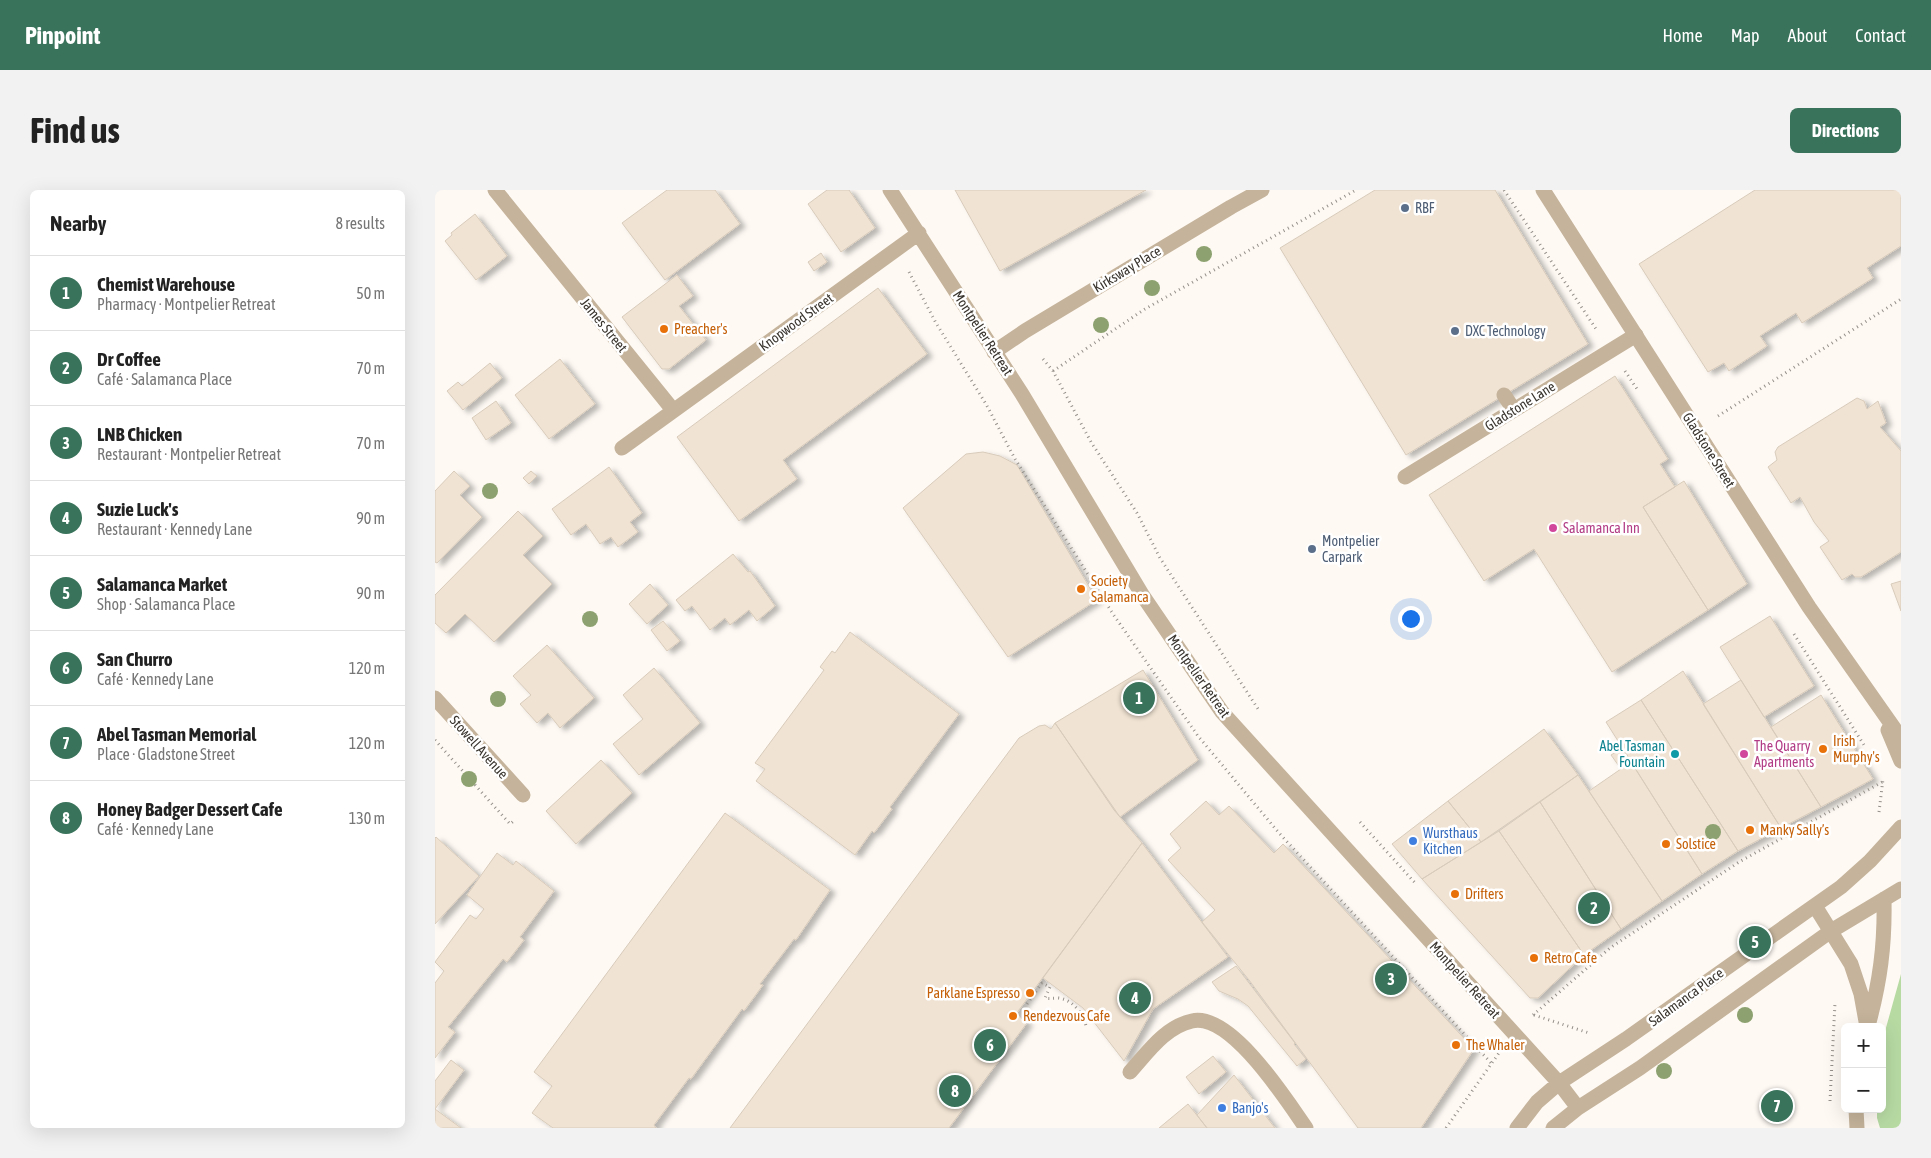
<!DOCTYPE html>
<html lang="en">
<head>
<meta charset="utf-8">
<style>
  :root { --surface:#fff; --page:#f2f2f2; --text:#222; --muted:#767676; --line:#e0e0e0; --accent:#39735b }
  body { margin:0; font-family:"Asap Condensed",sans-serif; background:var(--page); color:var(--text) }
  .controls { position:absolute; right:15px; bottom:15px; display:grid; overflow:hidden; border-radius:8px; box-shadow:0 5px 20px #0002 }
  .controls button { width:45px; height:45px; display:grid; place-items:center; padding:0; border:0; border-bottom:1px solid var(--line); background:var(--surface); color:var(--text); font:25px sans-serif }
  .you { position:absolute; left:975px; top:428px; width:18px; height:18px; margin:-12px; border:4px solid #fff; border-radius:50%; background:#1a73e8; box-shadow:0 0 0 8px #1a73e833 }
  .badge { display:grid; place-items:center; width:32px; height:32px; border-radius:50%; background:var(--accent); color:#fff; font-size:16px; font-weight:700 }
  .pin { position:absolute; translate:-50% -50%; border:2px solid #fff; box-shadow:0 1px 5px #0006 }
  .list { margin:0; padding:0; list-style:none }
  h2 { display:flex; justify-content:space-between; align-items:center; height:65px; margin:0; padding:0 20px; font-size:21px }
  h2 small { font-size:16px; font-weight:400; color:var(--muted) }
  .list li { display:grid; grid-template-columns:32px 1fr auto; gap:15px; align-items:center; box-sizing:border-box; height:75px; padding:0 20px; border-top:1px solid var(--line) }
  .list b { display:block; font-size:19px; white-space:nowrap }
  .list p { margin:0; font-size:16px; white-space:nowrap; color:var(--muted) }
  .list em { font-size:16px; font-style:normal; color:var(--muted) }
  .map { position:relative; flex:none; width:1466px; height:938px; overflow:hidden; border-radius:8px }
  header { display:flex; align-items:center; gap:30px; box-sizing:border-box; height:70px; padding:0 25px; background:var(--accent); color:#fff }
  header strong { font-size:24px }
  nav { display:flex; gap:28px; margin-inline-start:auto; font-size:18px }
  .intro { display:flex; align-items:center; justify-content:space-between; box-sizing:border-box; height:120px; padding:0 30px }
  h1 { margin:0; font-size:35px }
  .button { padding:12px 22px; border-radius:8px; background:var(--accent); color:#fff; font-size:18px; font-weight:700 }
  main { display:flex; gap:30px; padding:0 30px }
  aside { flex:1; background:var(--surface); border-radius:8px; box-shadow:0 5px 20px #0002 }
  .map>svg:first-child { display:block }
  .green { fill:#b7daa3 }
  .building { fill:#f0e3d3; stroke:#d8cbbb; filter:url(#shadow) }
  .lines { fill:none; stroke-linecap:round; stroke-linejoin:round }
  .path { stroke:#95908a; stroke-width:3; stroke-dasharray:1 4; stroke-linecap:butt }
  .lane { stroke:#c5b39b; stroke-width:15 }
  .street { stroke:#c5b39b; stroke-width:15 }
  .tree { fill:#8ca16f }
  .service-dot { fill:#5c6f8a; stroke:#fff; stroke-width:2 }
  .food-dot { fill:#e8710a; stroke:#fff; stroke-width:2 }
  .hotel-dot { fill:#d1479c; stroke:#fff; stroke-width:2 }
  .culture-dot { fill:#0f9aa8; stroke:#fff; stroke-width:2 }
  .shop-dot { fill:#3f7fe0; stroke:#fff; stroke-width:2 }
  .labels { text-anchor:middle; stroke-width:5; stroke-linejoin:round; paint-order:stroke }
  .service-label { font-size:14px; fill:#4e5e75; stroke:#fff; text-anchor:start }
  .street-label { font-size:14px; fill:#39342e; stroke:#fff }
  .food-label { font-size:14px; fill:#c56008; stroke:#fff; text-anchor:start }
  .hotel-label { font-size:14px; fill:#b23c85; stroke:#fff; text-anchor:start }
  .culture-label { font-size:14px; fill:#0d838f; stroke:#fff; text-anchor:end }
  .shop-label { font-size:14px; fill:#366cbe; stroke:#fff; text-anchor:start }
</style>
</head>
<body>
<header>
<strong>Pinpoint</strong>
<nav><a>Home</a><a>Map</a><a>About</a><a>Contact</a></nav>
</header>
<div class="intro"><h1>Find us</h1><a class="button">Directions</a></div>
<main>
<aside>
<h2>Nearby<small>8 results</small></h2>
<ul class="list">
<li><span class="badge">1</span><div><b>Chemist Warehouse</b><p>Pharmacy · Montpelier Retreat</p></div><em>50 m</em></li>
<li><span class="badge">2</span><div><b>Dr Coffee</b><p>Café · Salamanca Place</p></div><em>70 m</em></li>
<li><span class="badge">3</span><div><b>LNB Chicken</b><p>Restaurant · Montpelier Retreat</p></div><em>70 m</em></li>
<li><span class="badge">4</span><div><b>Suzie Luck's</b><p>Restaurant · Kennedy Lane</p></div><em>90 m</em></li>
<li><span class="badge">5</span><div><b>Salamanca Market</b><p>Shop · Salamanca Place</p></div><em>90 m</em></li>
<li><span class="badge">6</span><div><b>San Churro</b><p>Café · Kennedy Lane</p></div><em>120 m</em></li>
<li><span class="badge">7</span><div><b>Abel Tasman Memorial</b><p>Place · Gladstone Street</p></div><em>120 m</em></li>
<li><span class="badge">8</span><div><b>Honey Badger Dessert Cafe</b><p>Café · Kennedy Lane</p></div><em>130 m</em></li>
</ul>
</aside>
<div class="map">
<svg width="1466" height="938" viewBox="0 0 1466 938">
  <defs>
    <filter id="shadow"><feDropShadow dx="5.5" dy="3" stdDeviation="2.5" flood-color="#0004"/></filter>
  </defs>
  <rect width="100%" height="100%" fill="#fef9f3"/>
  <path class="green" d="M1466,784V938H1445L1442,928V919H1447V852Z"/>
  <path class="building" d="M232,0H280L305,34L230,90L187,33Z
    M392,0H414L440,38L406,62L373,14Z
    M520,0H711L565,81Z
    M940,0H1060L1153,154L971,265L845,58Z
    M1320,0H1466V56L1432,78L1438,88L1367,133L1361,123L1325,146L1332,156L1294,181L1289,173L1273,182L1204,74Z
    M40,24L72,66L41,90L10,51L17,45L16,43Z
    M386,63L392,72L379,81L373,72Z
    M242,85L258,106L244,116L271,150L234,179H227L187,127Z
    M443,98L492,164L348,270L362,289L304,331L242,247Z
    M125,169L160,214L114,249L80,205Z
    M55,173L67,188L28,220L12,201L23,192L27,196Z
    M1180,186L1233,269L1225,274L1240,297L1208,317L1273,420L1177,482L1099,359L1049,391L994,305Z
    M1422,208L1429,211L1432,219L1443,211L1451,233L1445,237L1466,261V362L1426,387H1420L1417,384L1407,390L1385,357L1394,351L1379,332L1365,307L1356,313L1333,277L1342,270L1340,262L1343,257Z
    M61,211L76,233L51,250L37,228Z
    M548,262L565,266L582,275L662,410L573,467L468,318L531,264Z
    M174,277L207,323L195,332L203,342L183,357L176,347L165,354L151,334L136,345L117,319Z
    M19,281L35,296L25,305L47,327L2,373L0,372V301Z
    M96,281L102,286L94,294L88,288Z
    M1249,291L1312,394L1273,420L1208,317Z
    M83,321L108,346L88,365L117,394L59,452L30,424L11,443L0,433V405Z
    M298,364L313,382L315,381L340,416L322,431L314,420L295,435L290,428L275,440L257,416L250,421L241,410Z
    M1466,391V421L1456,394Z
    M215,394L233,415L212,434L194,414Z
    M1335,426L1379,496L1329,527L1285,457Z
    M228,431L245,451L232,461L216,440Z
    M415,442L524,524L455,617L457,619L439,643L437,641L420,665L321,591L330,579L320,573L389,480L385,477L397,461L400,463Z
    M112,455L159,508L125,538L113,523L102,533L85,514L96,505L78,486Z
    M219,478L265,533L204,585L178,554L208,529L188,505Z
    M708,480L763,570L685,627L620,533Z
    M1248,481L1346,638L1303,661L1206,510Z
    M1306,490L1386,617L1346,638L1268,514Z
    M1386,505L1438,589L1386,617L1336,537Z
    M1206,510L1303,661L1267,684L1171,532Z
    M620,533L679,620L707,653L581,824L592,833L514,938H295L584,548L604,536L610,535L616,539Z
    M1109,539L1143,585L1046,652L1013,611Z
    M1188,558L1196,572L1186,579L1176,565Z
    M166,570L197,603L141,654L111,621Z
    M1196,572L1267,684L1227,711L1154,601Z
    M1143,585L1227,711L1186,739L1105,612Z
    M771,611L784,625L794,616L839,663L848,654L1039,859L986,938H923L814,790L767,732L780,720L733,670L746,658L735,644Z
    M1013,611L1046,652L987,689L957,654Z
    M1105,612L1186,739L1149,765L1064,641Z
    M290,623L395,700L361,750L359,749L325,794L328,795L309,821L307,819L256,889L254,888L219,935L221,938H118L97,923L117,896L99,882Z
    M1064,641L1149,765L1103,808H1095L987,689Z
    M1,647L44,686L0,734V648Z
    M707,653L793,767L718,819L689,871L648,818L608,788Z
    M62,663L78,675L81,671L119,701L85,747L89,750L72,772L68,769L13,837L20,842L0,868V793L9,781L0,772L35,725L41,729L49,719L32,705Z
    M801,776L860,853L859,854L871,869L862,876L813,816L803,809L784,801L777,792Z
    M778,866L791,882L764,904L751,887Z
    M16,870L29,880L0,919V891Z
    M799,885L806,894L840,938H772L762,925Z
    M753,914L772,938H724Z
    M0,919L26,938H0Z"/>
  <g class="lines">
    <path class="path" d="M1069,0L1161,139
      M474,82L501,133L551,214L580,269L678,424L763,546L844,643L1057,874
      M608,169L618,181L656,252L702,323L725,368L825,522
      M618,181L710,119L921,0
      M1190,181L1202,199
      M1283,226L1466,109
      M1359,444L1429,555
      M0,550L75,634L80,630
      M1444,622L1448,589
      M925,632L981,694
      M592,814L607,793L615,797L610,808C615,809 618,808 623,808C637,809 648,823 651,836
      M1098,825L1175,758L1304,672L1449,591
      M1099,825L1154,843
      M1395,911L1400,813
      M1011,938L1064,863"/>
    <path class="lane" d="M1069,205L1079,220
      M970,287L1201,145"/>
    <path class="street" d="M60,0L238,220
      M455,0L587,204L708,406L787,522L1124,893L1143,918
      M1108,0L1374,417L1466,548
      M559,162L590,141L796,17L827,0
      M187,258L484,43
      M0,508L88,605
      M1453,540L1466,571
      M1380,716L1416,774L1426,804L1432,837
      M1433,836C1445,792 1450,755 1449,709
      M695,882C713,862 730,837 757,831C796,822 852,911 871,938
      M1421,919L1422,938
      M1082,938L1102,912L1124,893L1191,849L1406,697L1435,671L1466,637
      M1118,938L1143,918L1205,878L1396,741L1466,699"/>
  </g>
  <g class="tree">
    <circle cx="769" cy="64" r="8"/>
    <circle cx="717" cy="98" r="8"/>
    <circle cx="666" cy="135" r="8"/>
    <circle cx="55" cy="301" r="8"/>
    <circle cx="155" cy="429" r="8"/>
    <circle cx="63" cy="509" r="8"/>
    <circle cx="34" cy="589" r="8"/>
    <circle cx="1278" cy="642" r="8"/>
    <circle cx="1310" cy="825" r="8"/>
    <circle cx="1229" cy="881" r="8"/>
  </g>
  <g class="service-dot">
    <circle cx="970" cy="18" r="5"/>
    <circle cx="1020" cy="141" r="5"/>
    <circle cx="877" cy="359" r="5"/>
  </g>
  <g class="food-dot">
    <circle cx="229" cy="139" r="5"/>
    <circle cx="646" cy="399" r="5"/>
    <circle cx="1388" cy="559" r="5"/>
    <circle cx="1315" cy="640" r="5"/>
    <circle cx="1231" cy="654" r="5"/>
    <circle cx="1020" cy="704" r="5"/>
    <circle cx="1099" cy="768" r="5"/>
    <circle cx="595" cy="803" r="5"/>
    <circle cx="578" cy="826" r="5"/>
    <circle cx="1021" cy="855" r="5"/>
  </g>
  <g class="hotel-dot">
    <circle cx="1118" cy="338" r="5"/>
    <circle cx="1309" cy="564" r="5"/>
  </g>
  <circle class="culture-dot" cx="1240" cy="564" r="5"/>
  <g class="shop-dot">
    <circle cx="978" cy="651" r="5"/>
    <circle cx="787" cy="918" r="5"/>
  </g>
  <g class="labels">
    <g class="service-label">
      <text x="980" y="23">RBF</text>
      <text x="1030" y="146">DXC Technology</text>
      <text x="887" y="356">Montpelier<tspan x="887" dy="16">Carpark</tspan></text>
    </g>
    <g class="street-label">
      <text transform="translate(692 79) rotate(-31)" y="5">Kirksway Place</text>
      <text transform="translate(361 132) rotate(-36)" y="5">Knopwood Street</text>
      <text transform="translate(169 135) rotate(51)" y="5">James Street</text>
      <text transform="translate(548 143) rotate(57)" y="5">Montpelier Retreat</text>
      <text transform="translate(1085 216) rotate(-32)" y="5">Gladstone Lane</text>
      <text transform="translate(1274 260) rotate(58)" y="5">Gladstone Street</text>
      <text transform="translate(764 486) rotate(55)" y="5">Montpelier Retreat</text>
      <text transform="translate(44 557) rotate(48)" y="5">Stowell Avenue</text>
      <text transform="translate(1030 790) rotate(48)" y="5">Montpelier Retreat</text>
      <text transform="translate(1251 807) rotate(-36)" y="5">Salamanca Place</text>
    </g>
    <g class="food-label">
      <text x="239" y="144">Preacher's</text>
      <text x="656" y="396">Society<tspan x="656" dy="16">Salamanca</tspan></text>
      <text x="1398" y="556">Irish<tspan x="1398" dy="16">Murphy's</tspan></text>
      <text x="1325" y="645">Manky Sally’s</text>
      <text x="1241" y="659">Solstice</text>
      <text x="1030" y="709">Drifters</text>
      <text x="1109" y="773">Retro Cafe</text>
      <text x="585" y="808" text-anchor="end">Parklane Espresso</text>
      <text x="588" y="831">Rendezvous Cafe</text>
      <text x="1031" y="860">The Whaler</text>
    </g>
    <g class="hotel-label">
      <text x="1128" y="343">Salamanca Inn</text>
      <text x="1319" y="561">The Quarry<tspan x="1319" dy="16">Apartments</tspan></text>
    </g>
    <g class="culture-label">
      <text x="1230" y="561">Abel Tasman<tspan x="1230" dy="16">Fountain</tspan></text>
    </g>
    <g class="shop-label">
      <text x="988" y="648">Wursthaus<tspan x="988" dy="16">Kitchen</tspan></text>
      <text x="797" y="923">Banjo's</text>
    </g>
  </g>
</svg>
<div class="controls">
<button>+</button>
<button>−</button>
</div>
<div class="you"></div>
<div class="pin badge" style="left:704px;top:508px">1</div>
<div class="pin badge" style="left:1159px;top:718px">2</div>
<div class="pin badge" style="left:956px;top:789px">3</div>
<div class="pin badge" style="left:700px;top:808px">4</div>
<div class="pin badge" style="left:1320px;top:752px">5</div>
<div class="pin badge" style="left:555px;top:855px">6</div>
<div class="pin badge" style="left:1342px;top:916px">7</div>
<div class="pin badge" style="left:520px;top:901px">8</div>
</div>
</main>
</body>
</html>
